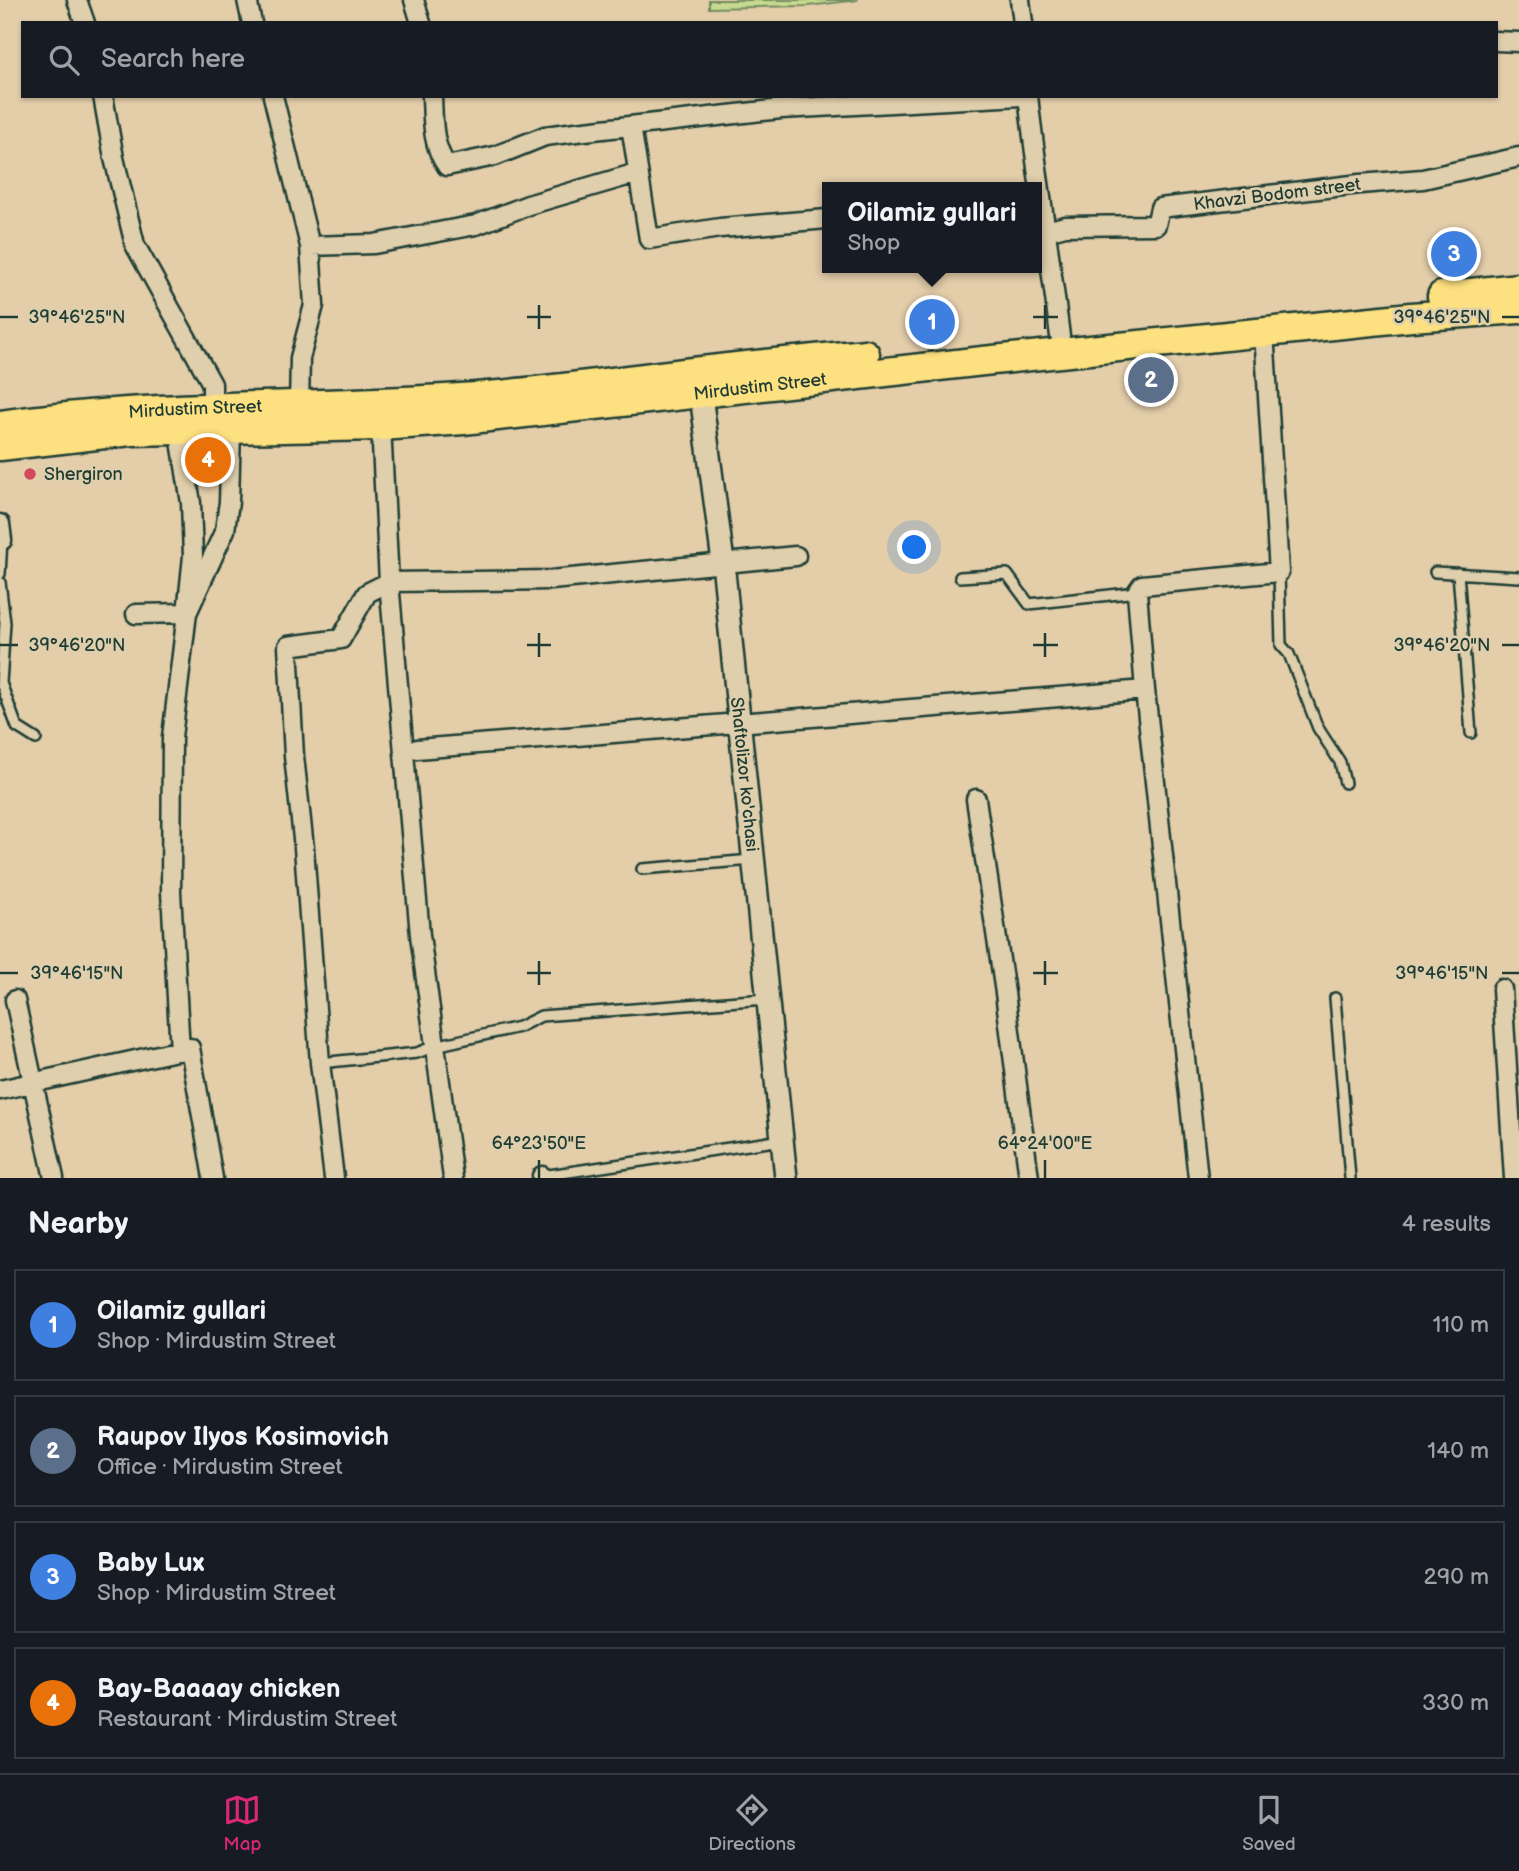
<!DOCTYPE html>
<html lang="en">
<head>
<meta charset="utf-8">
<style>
  :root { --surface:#171b24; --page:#20242c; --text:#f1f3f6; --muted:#9ea1a6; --line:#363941; --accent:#db2777 }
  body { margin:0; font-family:"Balsamiq Sans",sans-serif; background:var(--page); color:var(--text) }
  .you { position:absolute; left:915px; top:548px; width:24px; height:24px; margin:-18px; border:5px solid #fff; border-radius:50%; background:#1a73e8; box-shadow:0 0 0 10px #1a73e833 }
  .badge { display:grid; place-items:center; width:46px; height:46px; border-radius:50%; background:var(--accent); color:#fff; font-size:23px; font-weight:700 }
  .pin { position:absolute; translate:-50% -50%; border:4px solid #fff; box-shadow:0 2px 7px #0006 }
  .popup { position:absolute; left:822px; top:182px; width:220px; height:91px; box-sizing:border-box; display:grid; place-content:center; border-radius:0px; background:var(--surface); filter:drop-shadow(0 2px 5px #0005); font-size:23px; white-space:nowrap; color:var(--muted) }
  .popup b { font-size:26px; color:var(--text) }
  .popup::after { content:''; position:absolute; left:50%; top:100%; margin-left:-14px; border:14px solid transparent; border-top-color:var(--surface) }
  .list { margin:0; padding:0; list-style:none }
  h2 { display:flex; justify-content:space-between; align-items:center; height:91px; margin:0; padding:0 28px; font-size:30px }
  h2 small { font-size:23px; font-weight:400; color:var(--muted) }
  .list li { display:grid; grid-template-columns:46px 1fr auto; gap:21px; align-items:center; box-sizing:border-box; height:112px; margin:0 14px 14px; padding:0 14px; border:2px solid var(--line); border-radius:0px }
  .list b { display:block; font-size:26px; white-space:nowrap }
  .list p { margin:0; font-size:23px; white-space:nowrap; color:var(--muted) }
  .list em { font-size:23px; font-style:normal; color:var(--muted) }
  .icon { flex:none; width:38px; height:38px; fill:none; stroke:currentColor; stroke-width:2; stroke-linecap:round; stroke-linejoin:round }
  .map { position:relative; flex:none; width:1519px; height:1178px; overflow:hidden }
  .search { position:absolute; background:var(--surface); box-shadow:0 2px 5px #0004; left:21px; right:21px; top:21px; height:77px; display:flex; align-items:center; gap:18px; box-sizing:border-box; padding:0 24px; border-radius:0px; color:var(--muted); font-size:26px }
  .sheet { height:595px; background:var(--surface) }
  nav { display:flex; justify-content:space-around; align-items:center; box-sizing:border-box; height:98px; border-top:2px solid var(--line); background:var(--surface); font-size:19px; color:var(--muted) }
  nav a { display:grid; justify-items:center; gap:4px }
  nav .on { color:var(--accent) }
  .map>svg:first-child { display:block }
  .green { fill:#c6d98e; stroke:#728b61; stroke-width:2 }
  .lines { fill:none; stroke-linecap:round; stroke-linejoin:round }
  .service-casing { stroke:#1f3d34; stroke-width:14 }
  .minor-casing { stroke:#1f3d34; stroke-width:23 }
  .tertiary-casing { stroke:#1f3d34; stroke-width:26 }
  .primary-casing { stroke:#1f3d34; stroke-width:33 }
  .service { stroke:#e0cfac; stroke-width:9 }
  .minor { stroke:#e0cfac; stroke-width:18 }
  .tertiary { stroke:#e0cfac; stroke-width:21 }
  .primary { stroke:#fde080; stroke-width:28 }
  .ticks { fill:none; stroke:#1f3d34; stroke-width:2.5 }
  .poi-dot { fill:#d1495b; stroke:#e0cfac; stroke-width:2.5 }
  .labels { text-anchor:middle; stroke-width:5; stroke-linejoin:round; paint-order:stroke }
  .street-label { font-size:18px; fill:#1f3d34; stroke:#e0cfac }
  .poi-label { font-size:18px; fill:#1f3d34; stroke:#e0cfac; text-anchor:start }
  .ticks-label { font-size:18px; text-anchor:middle; fill:#1f3d34; stroke:#e0cfac; stroke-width:5; stroke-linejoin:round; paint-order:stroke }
</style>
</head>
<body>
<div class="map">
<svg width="1519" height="1178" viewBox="0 0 1519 1178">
  <rect width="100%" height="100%" fill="#e4ceaa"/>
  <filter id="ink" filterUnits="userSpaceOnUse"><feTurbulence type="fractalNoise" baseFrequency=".0143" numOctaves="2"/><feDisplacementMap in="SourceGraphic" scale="14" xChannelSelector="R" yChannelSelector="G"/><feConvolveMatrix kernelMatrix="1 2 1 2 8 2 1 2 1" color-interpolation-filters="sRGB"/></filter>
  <g filter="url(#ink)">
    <path class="green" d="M709,0H858L808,6L709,8Z"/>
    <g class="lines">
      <defs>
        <path id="service" d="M1279,572L1281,645L1289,654L1318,728L1340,762L1345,783
          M1435,572L1519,577
          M1458,573L1471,733
          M0,574L2,540
          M960,577L1007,574L1029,604L1137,592
          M0,582L5,623L1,683L17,727L36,739
          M642,869L753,860
          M1335,998L1350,1178
          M320,1063L417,1053L435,1046L519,1027L541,1016L766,999
          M542,1176L782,1140"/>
        <path id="minor" d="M77,0L85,23
          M247,0L252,23
          M414,0L421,23
          M1020,0L1023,23
          M1496,41L1519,42
          M103,96L114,158L135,245L212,384V406
          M273,96L310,246L314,305L300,358L299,406
          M432,96C433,120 432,146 447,166L495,156L545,136L576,132L781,109L1021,96
          M1028,96C1037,177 1050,256 1060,336
          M631,126L649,239L720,228L827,219
          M1047,231L1065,226L1156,225L1160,208L1360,184L1423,179L1519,157
          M310,246L374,244L476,225L528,205L637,173
          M381,426L389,582L420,935L453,1178
          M0,524L2,540L0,541
          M136,614L187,613L193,556L191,503L179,429
          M417,749L1145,690
          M976,799L1005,993L1029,1178
          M1502,989L1514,1178
          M15,1000L54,1178
          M180,1051L171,892L172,737L187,613L225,530L229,502L231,428
          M0,1090L190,1048L213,1178
          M542,1176L543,1178
          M334,1178L320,1063L304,848L294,756L288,646L341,639L367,593L389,582L551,580L796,556
          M1198,1178L1145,690L1137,592L1142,585L1279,572L1264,332"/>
        <g id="tertiary">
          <path id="s1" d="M699,380L723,562L786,1178"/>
        </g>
        <g id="primary">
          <path d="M1442,296L1519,288"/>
          <path id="s2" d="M0,425C153,403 306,408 460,398C527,394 593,384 660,376C728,367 796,361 865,354"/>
          <path id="s3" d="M0,446L131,431L381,426L463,420L983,361L1411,317L1519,309"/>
        </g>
      </defs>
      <use href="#service" class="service-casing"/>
      <use href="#minor" class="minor-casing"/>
      <use href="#tertiary" class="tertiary-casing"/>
      <use href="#primary" class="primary-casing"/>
      <use href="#service" class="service"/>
      <use href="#minor" class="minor"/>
      <use href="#tertiary" class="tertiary"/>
      <use href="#primary" class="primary"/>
    </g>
  </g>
  <path class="ticks" d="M539,305V329M1045,305V329M0,317H18M527,317H551M1033,317H1058M1502,317H1519M539,633V657M1045,633V657M0,645H18M527,645H551M1033,645H1058M1502,645H1519M539,961V985M1045,961V985M0,973H18M527,973H551M1033,973H1058M1502,973H1519M539,1160V1178M1045,1160V1178"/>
  <circle class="poi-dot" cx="30" cy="474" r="7"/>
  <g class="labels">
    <g class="street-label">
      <text transform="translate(1277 194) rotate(-7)" y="6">Khavzi Bodom street</text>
      <text dy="6" stroke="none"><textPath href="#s3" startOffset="763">Mirdustim Street</textPath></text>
      <text dy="6" stroke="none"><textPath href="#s2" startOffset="196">Mirdustim Street</textPath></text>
      <text dy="6" stroke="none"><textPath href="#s1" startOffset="397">Shaftolizor ko'chasi</textPath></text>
    </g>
    <g class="poi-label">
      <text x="44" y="480">Shergiron</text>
    </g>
  </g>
  <g class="ticks-label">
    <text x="77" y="323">39°46'25"N</text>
    <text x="1442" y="323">39°46'25"N</text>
    <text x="77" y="651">39°46'20"N</text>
    <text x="1442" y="651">39°46'20"N</text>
    <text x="77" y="979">39°46'15"N</text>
    <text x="1442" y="979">39°46'15"N</text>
    <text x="539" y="1149">64°23'50"E</text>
    <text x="1045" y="1149">64°24'00"E</text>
  </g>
</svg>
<div class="you"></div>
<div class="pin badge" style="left:932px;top:322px;background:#3f7fe0">1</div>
<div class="popup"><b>Oilamiz gullari</b>Shop</div>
<div class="pin badge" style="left:1151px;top:380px;background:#5c6f8a">2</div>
<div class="pin badge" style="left:1454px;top:254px;background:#3f7fe0">3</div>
<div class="pin badge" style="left:208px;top:460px;background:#e8710a">4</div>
<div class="search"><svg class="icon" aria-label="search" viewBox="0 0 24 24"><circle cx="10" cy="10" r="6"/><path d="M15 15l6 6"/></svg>Search here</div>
</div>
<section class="sheet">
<h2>Nearby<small>4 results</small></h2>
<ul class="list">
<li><span class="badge" style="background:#3f7fe0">1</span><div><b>Oilamiz gullari</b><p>Shop · Mirdustim Street</p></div><em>110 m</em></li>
<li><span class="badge" style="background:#5c6f8a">2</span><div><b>Raupov Ilyos Kosimovich</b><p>Office · Mirdustim Street</p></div><em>140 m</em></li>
<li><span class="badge" style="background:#3f7fe0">3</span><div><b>Baby Lux</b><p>Shop · Mirdustim Street</p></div><em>290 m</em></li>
<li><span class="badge" style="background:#e8710a">4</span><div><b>Bay-Baaaay chicken</b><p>Restaurant · Mirdustim Street</p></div><em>330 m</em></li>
</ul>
</section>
<nav>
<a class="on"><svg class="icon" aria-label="map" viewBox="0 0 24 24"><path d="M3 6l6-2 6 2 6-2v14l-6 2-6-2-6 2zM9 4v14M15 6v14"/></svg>Map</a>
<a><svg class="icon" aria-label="directions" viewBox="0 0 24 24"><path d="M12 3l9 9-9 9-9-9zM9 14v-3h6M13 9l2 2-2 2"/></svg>Directions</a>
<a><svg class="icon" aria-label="saved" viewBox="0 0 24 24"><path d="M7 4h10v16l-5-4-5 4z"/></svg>Saved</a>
</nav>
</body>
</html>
